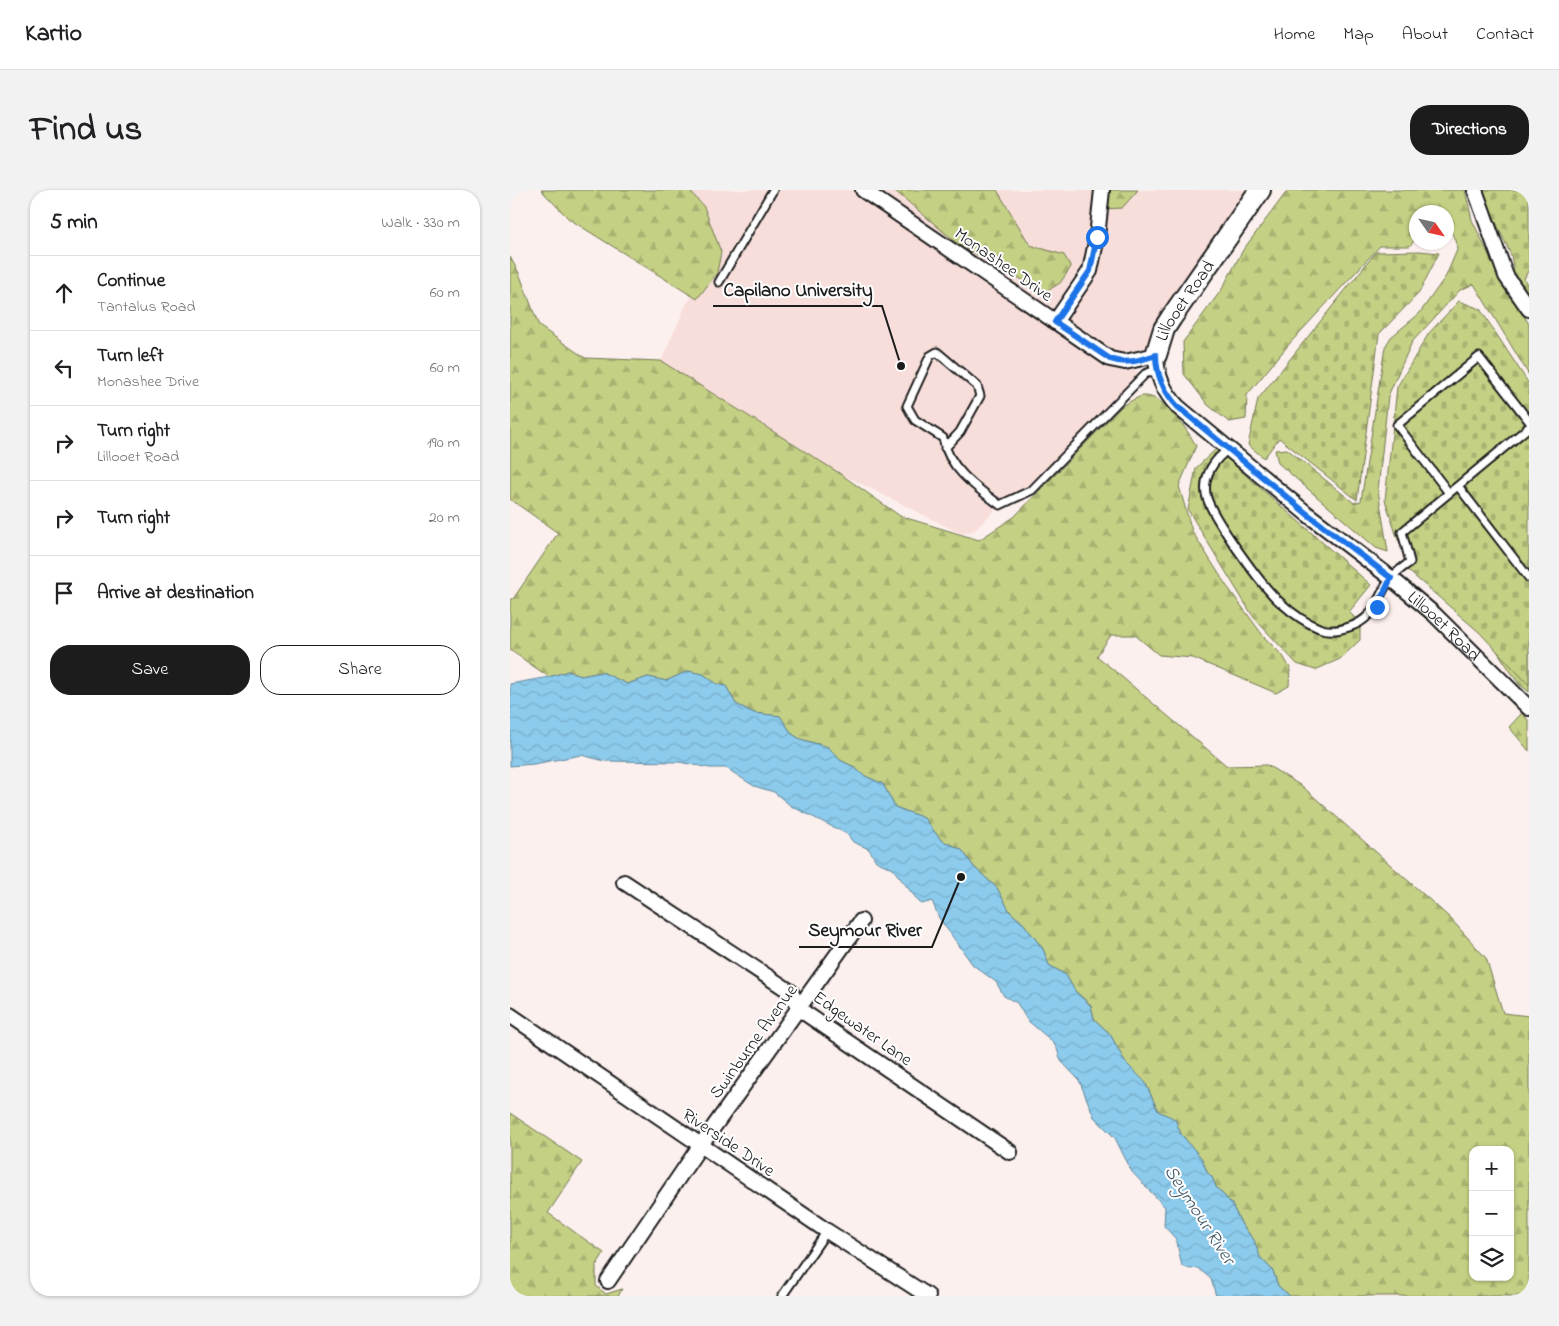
<!DOCTYPE html>
<html lang="en">
<head>
<meta charset="utf-8">
<style>
  :root { --surface:#fff; --page:#f2f2f2; --text:#202124; --muted:#757577; --line:#e0e0e0; --accent:#1c1c1c }
  body { margin:0; font-family:"Indie Flower",sans-serif; background:var(--page); color:var(--text) }
  .controls { position:absolute; right:15px; bottom:15px; display:grid; overflow:hidden; border-radius:10px; box-shadow:0 1px 4px #0004 }
  .controls button { width:45px; height:45px; display:grid; place-items:center; padding:0; border:0; border-bottom:1px solid var(--line); background:var(--surface); color:var(--text); font:25px sans-serif }
  .compass { position:absolute; left:899px; top:15px; width:45px; height:45px; border-radius:50%; background:var(--surface); box-shadow:0 1px 4px #0004; rotate:124deg }
  .stop { position:absolute; width:15px; height:15px; margin:-11px; border:4px solid #1a73e8; border-radius:50%; background:#fff }
  .stop.end { background:#1a73e8; border-color:#fff; box-shadow:0 1px 5px #0008 }
  .list { margin:0; padding:0; list-style:none }
  h2 { display:flex; justify-content:space-between; align-items:center; height:65px; margin:0; padding:0 20px; font-size:21px }
  h2 small { font-size:16px; font-weight:400; color:var(--muted) }
  .list li { display:grid; grid-template-columns:32px 1fr auto; gap:15px; align-items:center; box-sizing:border-box; height:75px; padding:0 20px; border-top:1px solid var(--line) }
  .list b { display:block; font-size:19px; white-space:nowrap }
  .list p { margin:0; font-size:16px; white-space:nowrap; color:var(--muted) }
  .list em { font-size:16px; font-style:normal; color:var(--muted) }
  .actions { display:flex; gap:10px; padding:15px 20px }
  .actions a { flex:1; padding:11px 0; border:1px solid var(--accent); border-radius:20px; text-align:center; font-size:18px; color:var(--accent) }
  .actions .main { background:var(--accent); color:#fff }
  .icon { flex:none; width:28px; height:28px; fill:none; stroke:currentColor; stroke-width:2; stroke-linecap:round; stroke-linejoin:round }
  .map { position:relative; flex:none; width:1019px; height:1106px; overflow:hidden; border-radius:20px }
  header { display:flex; align-items:center; gap:30px; box-sizing:border-box; height:70px; padding:0 25px; background:var(--surface); border-bottom:1px solid var(--line) }
  header strong { font-size:24px }
  nav { display:flex; gap:28px; margin-inline-start:auto; font-size:18px }
  .intro { display:flex; align-items:center; justify-content:space-between; box-sizing:border-box; height:120px; padding:0 30px }
  h1 { margin:0; font-size:35px }
  .button { padding:12px 22px; border-radius:20px; background:var(--accent); color:#fff; font-size:18px; font-weight:700 }
  main { display:flex; gap:30px; padding:0 30px }
  aside { flex:1; background:var(--surface); border-radius:20px; box-shadow:0 1px 4px #0004 }
  .map>svg:first-child { display:block }
  .built { fill:#f8deda }
  .forest { fill:url(#forest-firs); stroke:#707650; fill-rule:evenodd }
  .cemetery { fill:url(#cemetery-stones); stroke:#707650 }
  .water { fill:url(#water-waves); stroke:#5f8599 }
  .lines { fill:none; stroke-linecap:round; stroke-linejoin:round }
  .lane-casing { stroke:#1c1c1c; stroke-width:11 }
  .street-casing { stroke:#1c1c1c; stroke-width:18 }
  .secondary-casing { stroke:#1c1c1c; stroke-width:24 }
  .lane { stroke:#fff; stroke-width:7 }
  .street { stroke:#fff; stroke-width:14 }
  .secondary { stroke:#fff; stroke-width:20 }
  .route { stroke:#1a73e8; stroke-width:6 }
  .labels { text-anchor:middle; stroke-width:4; stroke-linejoin:round; paint-order:stroke }
  .street-label { font-size:18px; fill:#1c1c1c; stroke:#fff }
  .water-label { font-size:19px; font-style:italic; fill:#435965; stroke:#fff }
  .leader { fill:none; stroke:#1c1c1c; stroke-width:2 }
  .callout-dot { fill:#1c1c1c; stroke:#fff; stroke-width:2 }
  .callout-label { font-size:19px; text-anchor:middle; font-weight:bold; fill:#1c1c1c; stroke:#fff; stroke-width:4; stroke-linejoin:round; paint-order:stroke }
</style>
</head>
<body>
<header>
<strong>Kartio</strong>
<nav><a>Home</a><a>Map</a><a>About</a><a>Contact</a></nav>
</header>
<div class="intro"><h1>Find us</h1><a class="button">Directions</a></div>
<main>
<aside>
<h2>5 min<small>Walk · 330 m</small></h2>
<ul class="list">
<li><svg class="icon" aria-label="ahead" viewBox="0 0 24 24"><path d="M12 20V5M6 11l6-6 6 6"/></svg><div><b>Continue</b><p>Tantalus Road</p></div><em>60 m</em></li>
<li><svg class="icon" aria-label="left" viewBox="0 0 24 24"><path d="M17 20v-9H6M10 6l-5 5 5 5"/></svg><div><b>Turn left</b><p>Monashee Drive</p></div><em>60 m</em></li>
<li><svg class="icon" aria-label="right" viewBox="0 0 24 24"><path d="M7 20v-9h11M14 6l5 5-5 5"/></svg><div><b>Turn right</b><p>Lillooet Road</p></div><em>190 m</em></li>
<li><svg class="icon" aria-label="right" viewBox="0 0 24 24"><path d="M7 20v-9h11M14 6l5 5-5 5"/></svg><div><b>Turn right</b></div><em>20 m</em></li>
<li><svg class="icon" aria-label="arrive" viewBox="0 0 24 24"><path d="M6 21V4h12l-3 4 3 4H6"/></svg><div><b>Arrive at destination</b></div></li>
</ul>
<div class="actions"><a class="main">Save</a><a>Share</a></div>
</aside>
<div class="map">
<svg width="1019" height="1106" viewBox="0 0 1019 1106">
  <defs>
    <pattern id="forest-firs" width="22" height="20" patternUnits="userSpaceOnUse" patternTransform="scale(1.25)"><rect width="22" height="20" fill="#c4d084"/><path d="M5 1l3.5 6h-7zM16 11l3.5 6h-7z" fill="#a8b271"/></pattern>
    <pattern id="cemetery-stones" width="16" height="16" patternUnits="userSpaceOnUse" patternTransform="scale(1.25)"><rect width="16" height="16" fill="#c4d084"/><path d="M2 7V4a2 2 0 0 1 4 0v3zM10 15v-3a2 2 0 0 1 4 0v3z" fill="#a8b271"/></pattern>
    <pattern id="water-waves" width="16" height="10" patternUnits="userSpaceOnUse" patternTransform="scale(1.25)"><rect width="16" height="10" fill="#8ccbec"/><path d="M0 5q4-4 8 0t8 0" fill="none" stroke="#78aeca"/></pattern>
  </defs>
  <rect width="100%" height="100%" fill="#fcf0ee"/>
  <filter id="ink" filterUnits="userSpaceOnUse"><feTurbulence type="fractalNoise" baseFrequency=".02" numOctaves="2"/><feDisplacementMap in="SourceGraphic" scale="10" xChannelSelector="R" yChannelSelector="G"/><feConvolveMatrix kernelMatrix="1 2 1 2 8 2 1 2 1" color-interpolation-filters="sRGB"/></filter>
  <g filter="url(#ink)">
    <path class="built" d="M179,0H736L659,111L641,152L630,161L616,164L625,181L635,184L522,300L490,315L465,340L452,344L329,283L151,171L175,117L181,107L187,109L194,17Z"/>
    <path class="forest" d="M31,0H179L194,17L211,62L207,83L187,109L59,29Z
      M384,0H487L520,55L554,65L561,77L550,93L537,101L527,98L448,54Z
      M596,0H628L612,18L594,19Z
      M778,0H955L962,30L990,88L1019,134V185L964,94L950,100L902,152L878,206L868,300L878,362L866,358L768,273L765,260L777,259L844,313L851,311L875,157L881,147L909,124L936,86L947,60L946,50L937,36L936,22H906V48L900,56H870L780,153L737,205L736,229L719,232L698,215L674,184L673,152L712,99L733,60Z
      M0,67L9,83L29,136L75,168L151,171L329,283L390,326L469,350L504,327L612,216C618,213 628,206 634,206C654,205 678,240 686,256L669,296L682,341L716,395L754,447L773,466L780,478L779,496L766,503L683,468L649,465L625,445H601L587,466L717,576L757,575L793,597L940,728L976,768L993,823L1019,826V1106H780L768,1096L763,1081L750,1067L744,1050L732,1035L721,1013L706,997L702,987L697,982L692,969L671,944L665,930L648,921L635,892L615,872L600,844L584,829L581,815L565,801L556,785L539,775L533,759L513,733L500,722L487,698L464,677L452,660L431,650L414,628L385,617L373,594L353,585L344,577L330,570L318,557L290,549L282,544L270,526L244,523L226,514L216,496L207,494L193,484L178,481L156,491L138,487L117,494L92,482L71,486L58,481L39,487L0,460V409H3L48,343L0,309ZM963,960H1000V1087H963Z
      M977,446L1019,461V502L1009,494Z
      M1012,523L1019,531V561L999,537Z
      M0,923L72,972L38,1023L94,1063L86,1076V1096L96,1104L112,1099L108,1106H0Z"/>
    <path class="cemetery" d="M971,0H1019V79L1014,89L1019,97V107L1005,86L1001,65Z
      M910,61L929,63L909,103L869,144L847,310L769,248L754,268L738,255L748,209L866,62Z
      M949,111L970,119L1019,194V495L969,442L895,378L904,368L888,350L875,310L887,197L919,143Z
      M706,259L861,395L839,422L850,433V450L830,469L805,480L787,474L744,428L678,320L686,278Z"/>
    <path class="water" d="M58,481L71,486L92,482L117,494L138,487L156,491L178,481L193,484L207,494L216,496L226,514L244,523L270,526L282,544L290,549L318,557L330,570L344,577L353,585L373,594L385,617L414,628L431,650L452,660L464,677L487,698L500,722L513,733L533,759L539,775L556,785L565,801L581,816L584,829L600,844L615,872L635,892L648,921L665,929L671,944L692,969L697,982L702,987L706,997L721,1013L732,1035L744,1050L750,1067L763,1081L768,1096L780,1106H706L701,1089L688,1078L680,1079L672,1076L666,1049L654,1036L655,1017L622,982L605,948L584,927L569,890L551,871L547,859L543,852L517,830L507,813L494,806L486,792L463,775L429,728L422,711L412,714L409,712L383,679L366,671L359,659L343,652L337,644L281,616L264,602L244,596L216,578H200L169,572L95,571L71,565L24,574L0,576V494L39,487Z"/>
    <g class="lines">
      <defs>
        <path id="lane" d="M209,92L263,0
          M435,258L450,242L470,206L467,196L427,162L420,166L397,216L405,230L433,248C438,278 467,298 490,315L522,300L635,184L646,180
          M719,259C704,269 693,286 696,304C699,324 754,399 771,413C781,422 796,433 809,438C818,442 830,440 839,437C868,428 866,405 882,387C887,381 894,377 900,372L892,342L1019,237
          M948,296L1019,388
          M939,303L887,235L969,167L1019,231
          M272,1106L317,1041"/>
        <g id="street">
          <path id="s1" d="M353,0L600,169L615,172L646,165C646,185 654,202 668,217L796,323L881,388L924,424L1019,518"/>
          <path d="M965,0L996,86L1019,119"/>
          <path d="M545,132L580,81L587,47L592,0"/>
          <path d="M114,692L281,802L289,819L500,962"/>
          <path d="M0,825L317,1041L418,1106"/>
          <path d="M98,1091L190,956L351,731"/>
        </g>
        <g id="secondary">
          <path id="s2" d="M646,165L654,139L661,128L750,0"/>
        </g>
      </defs>
      <use href="#lane" class="lane-casing"/>
      <use href="#street" class="street-casing"/>
      <use href="#secondary" class="secondary-casing"/>
      <use href="#lane" class="lane"/>
      <use href="#street" class="street"/>
      <use href="#secondary" class="secondary"/>
    </g>
  </g>
  <g class="lines" filter="url(#ink)">
    <path class="route" d="M587,47L580,81L545,132L600,169C616,175 630,170 646,165C646,185 654,202 668,217L796,323L881,388L867,417"/>
  </g>
  <g class="labels">
    <g class="street-label">
      <text transform="translate(494 74) rotate(35)" y="6">Monashee Drive</text>
      <text dy="6" stroke="none"><textPath href="#s2" startOffset="62">Lillooet Road</textPath></text>
      <text dy="6" stroke="none"><textPath href="#s1" startOffset="749">Lillooet Road</textPath></text>
      <text transform="translate(353 838) rotate(35)" y="6">Edgewater Lane</text>
      <text transform="translate(243 851) rotate(-54)" y="6">Swinburne Avenue</text>
      <text transform="translate(219 952) rotate(34)" y="6">Riverside Drive</text>
    </g>
    <g class="water-label">
      <text transform="translate(691 1024) rotate(57)" y="7">Seymour River</text>
    </g>
  </g>
  <path class="leader" d="M391 176L372 116H203M451 687L422 757H289"/>
  <g class="callout-dot">
    <circle cx="391" cy="176" r="5"/>
    <circle cx="451" cy="687" r="5"/>
  </g>
  <g class="callout-label">
    <text x="288" y="106">Capilano University</text>
    <text x="355" y="746">Seymour River</text>
  </g>
</svg>
<div class="controls">
<button>+</button>
<button>−</button>
<button><svg class="icon" aria-label="layers" viewBox="0 0 24 24"><path d="M12 4l9 5-9 5-9-5zM3 14l9 5 9-5"/></svg></button>
</div>
<svg class="compass" viewBox="-18 -18 36 36"><path d="M0-13l5 13h-10z" fill="#e53935"/><path d="M0 13l5-13h-10z" fill="#757577"/></svg>
<div class="stop" style="left:587px;top:47px"></div>
<div class="stop end" style="left:867px;top:417px"></div>
</div>
</main>
</body>
</html>
